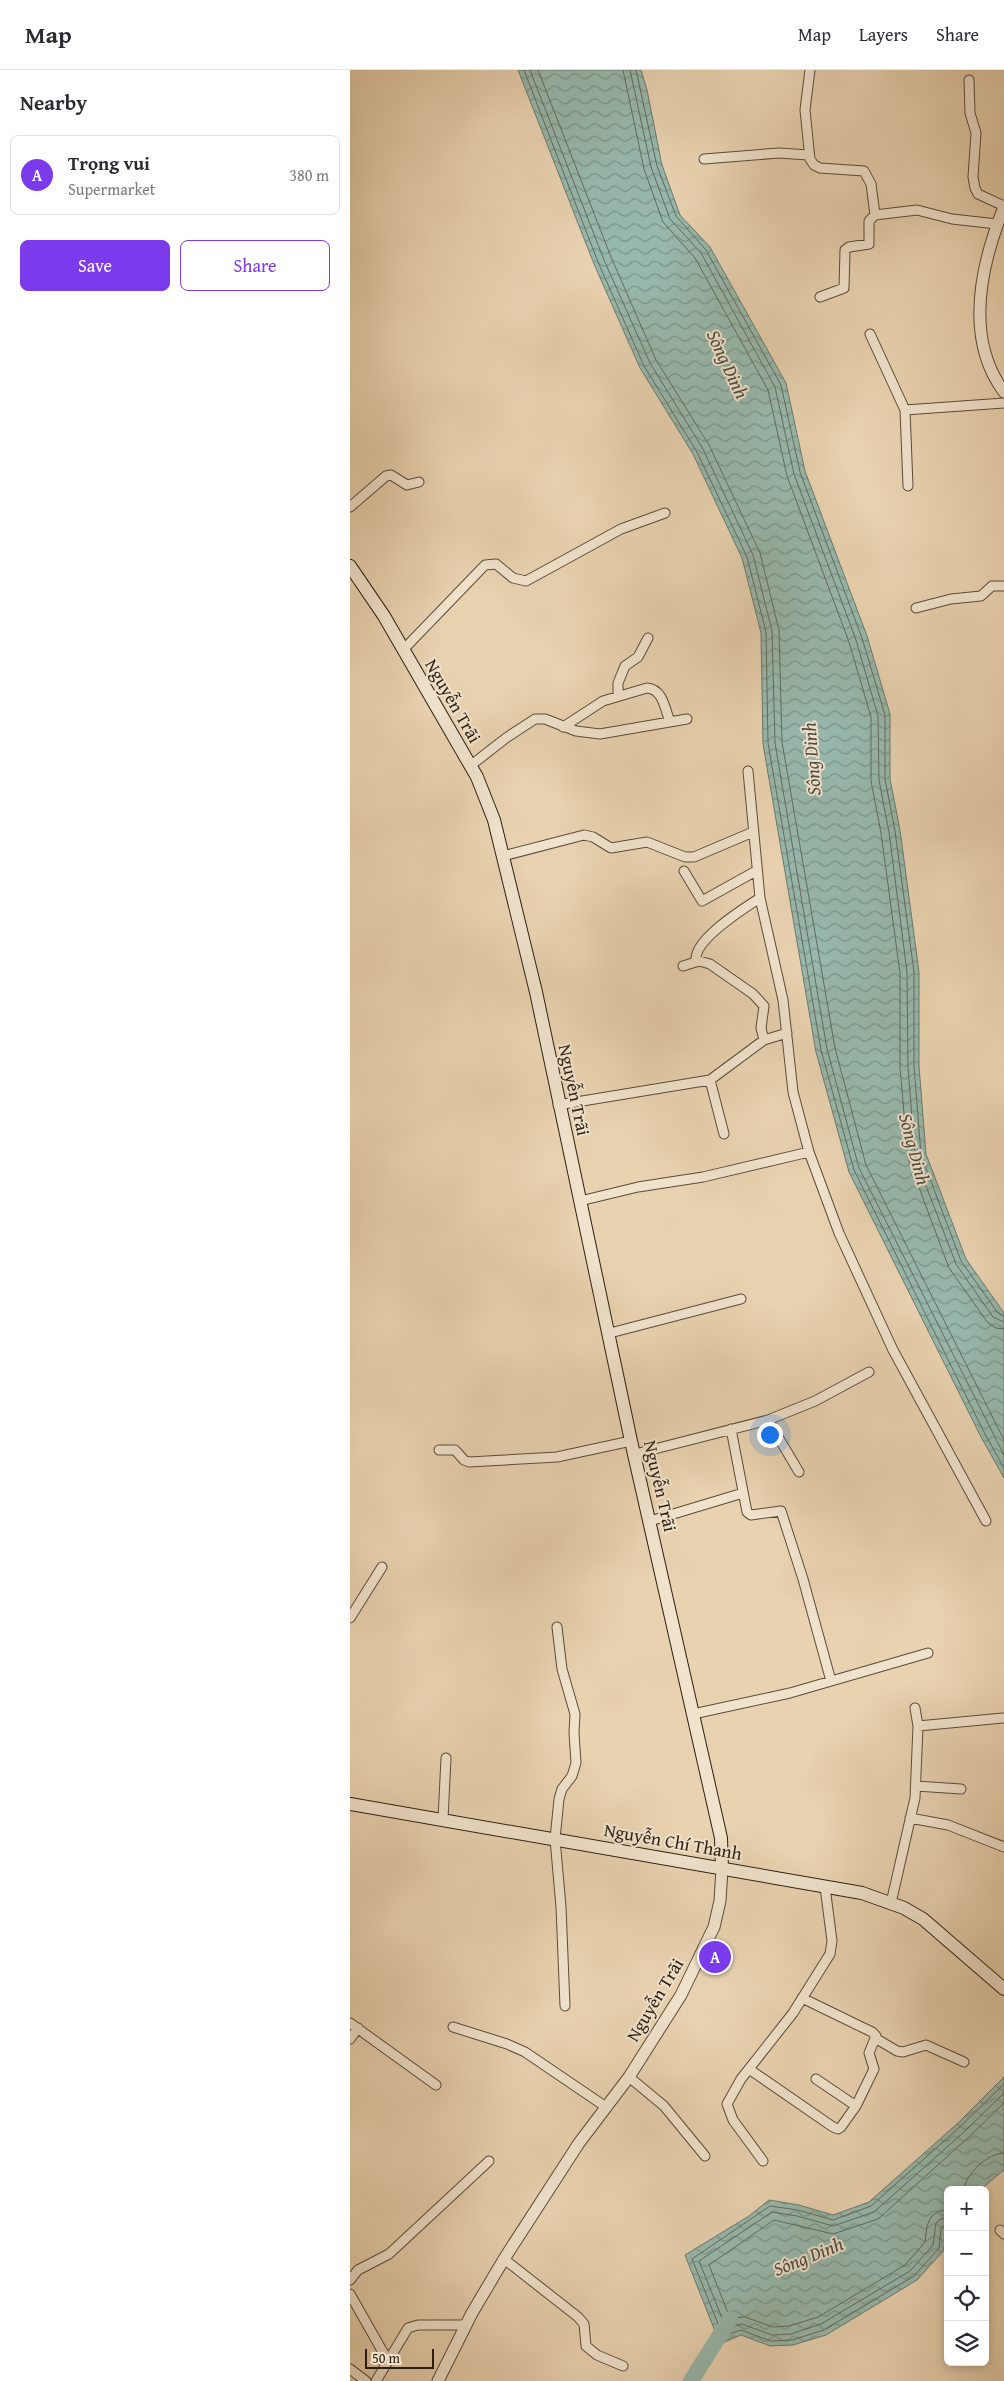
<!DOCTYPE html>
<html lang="en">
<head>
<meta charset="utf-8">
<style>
  :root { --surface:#fff; --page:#f7f7f7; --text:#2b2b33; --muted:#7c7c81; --line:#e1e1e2; --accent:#7c3aed }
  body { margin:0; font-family:"Gentium Book Plus",serif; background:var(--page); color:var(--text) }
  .controls { position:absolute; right:15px; bottom:15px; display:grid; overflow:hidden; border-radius:8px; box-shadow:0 2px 8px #0003 }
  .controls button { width:45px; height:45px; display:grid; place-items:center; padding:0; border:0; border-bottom:1px solid var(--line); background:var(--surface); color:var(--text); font:25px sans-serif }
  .scale { position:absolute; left:15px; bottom:12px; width:69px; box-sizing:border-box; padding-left:5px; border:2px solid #2c1e10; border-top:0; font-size:14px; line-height:18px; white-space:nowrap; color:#2c1e10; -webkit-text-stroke:4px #f1e2cc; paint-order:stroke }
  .you { position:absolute; left:419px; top:1364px; width:18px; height:18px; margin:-12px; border:4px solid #fff; border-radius:50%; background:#1a73e8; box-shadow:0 0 0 8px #1a73e833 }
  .badge { display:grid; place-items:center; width:32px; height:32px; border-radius:50%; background:var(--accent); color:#fff; font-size:16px; font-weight:700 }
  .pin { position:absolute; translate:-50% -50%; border:2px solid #fff; box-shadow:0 1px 5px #0006 }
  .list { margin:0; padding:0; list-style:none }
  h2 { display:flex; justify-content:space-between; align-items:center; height:65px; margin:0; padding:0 20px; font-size:21px }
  h2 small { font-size:16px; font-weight:400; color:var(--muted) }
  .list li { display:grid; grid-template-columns:32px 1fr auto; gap:15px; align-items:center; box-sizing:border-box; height:80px; margin:0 10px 10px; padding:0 10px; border:1px solid var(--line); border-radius:8px }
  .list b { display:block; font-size:19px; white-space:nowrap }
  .list p { margin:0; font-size:16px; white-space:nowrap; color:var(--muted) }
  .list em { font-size:16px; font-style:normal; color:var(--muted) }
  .actions { display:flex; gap:10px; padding:15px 20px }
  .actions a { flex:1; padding:11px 0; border:1px solid var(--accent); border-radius:8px; text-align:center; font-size:18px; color:var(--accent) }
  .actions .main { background:var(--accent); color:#fff }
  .icon { flex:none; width:28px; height:28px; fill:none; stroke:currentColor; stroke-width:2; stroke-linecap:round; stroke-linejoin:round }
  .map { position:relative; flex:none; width:654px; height:2311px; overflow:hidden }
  header { display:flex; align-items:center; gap:30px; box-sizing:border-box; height:70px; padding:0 25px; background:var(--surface); border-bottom:1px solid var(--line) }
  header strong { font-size:24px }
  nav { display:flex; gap:28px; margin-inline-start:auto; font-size:18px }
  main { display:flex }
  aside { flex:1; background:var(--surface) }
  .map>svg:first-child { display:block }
  .water { fill:url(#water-waves); stroke:#6c7a6e }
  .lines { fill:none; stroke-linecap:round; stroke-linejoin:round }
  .shore { stroke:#626b5e; stroke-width:1 }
  .river { stroke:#97b8ac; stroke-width:16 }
  .minor-casing { stroke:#5b4b38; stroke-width:11 }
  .tertiary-casing { stroke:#5b4b38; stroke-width:13 }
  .secondary-casing { stroke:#2c1e10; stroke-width:14 }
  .minor { stroke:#f1e2cc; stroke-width:9 }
  .tertiary { stroke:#f1e2cc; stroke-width:11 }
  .secondary { stroke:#f1e2cc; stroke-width:12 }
  .labels { text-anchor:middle; stroke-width:4; stroke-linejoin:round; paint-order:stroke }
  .street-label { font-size:18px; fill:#2c1e10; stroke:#f1e2cc }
  .water-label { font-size:19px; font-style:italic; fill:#4c4c3f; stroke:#f1e2cc }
</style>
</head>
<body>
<header>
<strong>Map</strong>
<nav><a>Map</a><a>Layers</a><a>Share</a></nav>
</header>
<main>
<aside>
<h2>Nearby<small></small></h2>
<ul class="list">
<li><span class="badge">A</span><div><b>Trọng vui</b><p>Supermarket</p></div><em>380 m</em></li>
</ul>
<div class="actions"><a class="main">Save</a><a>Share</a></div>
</aside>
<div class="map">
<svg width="654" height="2311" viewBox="0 0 654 2311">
  <defs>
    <pattern id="water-waves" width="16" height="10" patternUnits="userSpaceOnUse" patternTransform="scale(1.25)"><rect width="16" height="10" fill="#97b8ac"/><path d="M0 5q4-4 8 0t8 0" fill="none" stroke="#7b958b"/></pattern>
  </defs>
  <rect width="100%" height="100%" fill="#e9d2b0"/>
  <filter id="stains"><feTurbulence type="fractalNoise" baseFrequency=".004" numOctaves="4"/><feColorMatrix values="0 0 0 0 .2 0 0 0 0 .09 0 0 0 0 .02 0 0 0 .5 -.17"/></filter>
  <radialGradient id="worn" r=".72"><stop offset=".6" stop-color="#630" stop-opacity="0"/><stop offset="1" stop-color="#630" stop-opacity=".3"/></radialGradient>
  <path class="water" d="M168,0H291L297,20L312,95L330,145L360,177L436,313L455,401L517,566L540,644V709L550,760L569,902V996L576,1084L616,1189L654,1243V1408L631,1367L499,1102L466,982L413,674L411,563L392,488L343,384L290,298L244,194Z
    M654,2007V2100L630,2120H598V2147L594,2180L567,2210L476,2265L443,2275L420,2276L391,2265L370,2274L335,2185L399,2146L419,2130L449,2135L483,2145L519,2132L608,2053Z"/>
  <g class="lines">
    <path class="shore" d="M174,0L248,192L294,296L347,382L397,487L416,562L418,673L471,980L504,1100L635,1364L654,1398
      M180,0L254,190L300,293L353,379L403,485L422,561L425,673L477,979L509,1098L654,1385
      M188,0L261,187L306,290L359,375L410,483L429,560L432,672L485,978L516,1095L654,1370
      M273,0L294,99L313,152L345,188L418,320L437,406L499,572L521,647V711L531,763L550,903V997L558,1088L599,1198L638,1253L646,1258L654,1259
      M280,0L301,97L320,149L351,183L425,317L444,404L506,570L528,646L529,710L539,762L557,902L558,997L565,1087L606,1194L643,1247L654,1252
      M286,0L307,96L326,146L356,180L431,315L450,402L512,568L535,645V709L545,761L564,902V996L571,1085L611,1191L648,1243L654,1246
      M614,2120C615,2104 638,2083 654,2083
      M598,2140L589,2141L581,2147L577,2156L575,2172L555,2195L468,2247L439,2256L423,2257L395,2247L380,2248L359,2195L424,2150L483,2164L528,2149L620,2066L654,2033
      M598,2148L591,2149L586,2153L583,2175L560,2201L471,2254L441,2264L422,2265L392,2254L376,2258L349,2191L422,2142L447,2146L483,2156L524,2142L615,2061L654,2023
      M598,2154L591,2158L589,2178L564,2206L474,2260L442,2270L421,2271L391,2260L373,2266L342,2189L420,2136L448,2140L483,2150L521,2136L611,2056L654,2014"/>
    <path class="river" d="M341,2311L380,2249"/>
    <defs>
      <path id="minor" d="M460,0L455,40L460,89L464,95L470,98L514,101L521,114L525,145
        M619,10L620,43L626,63L623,107L625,118L628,124L654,136
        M354,89L429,83L458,85
        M470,227L494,218L495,180L499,177L519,174V151L525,145L567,140L602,149L647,154
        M520,264L555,340L558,416
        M555,340L654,333
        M0,437L36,406L41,405L57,415L69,412
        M566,538L601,529L631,526L642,516H654
        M53,580L135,495L146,494L163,508L176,511L271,459L315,443
        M268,625V613L275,596L288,587L298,568
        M213,657L253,631L297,618C313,619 315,639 320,652
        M120,696L156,668L185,649H195L226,661L250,664L337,649
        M398,701L410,828L433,930L443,1022L459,1082L489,1163L543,1280L636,1451
        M153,786L234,765L243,767L261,778L297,772L335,787H344L403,762
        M334,801L352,831L406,801
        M346,891C343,870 393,839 410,828
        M333,896L349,891L360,894L403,924L414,936L411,958L414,970
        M360,1010L374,1064
        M208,1035L360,1010L414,970L437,963
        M230,1131L288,1117L353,1107L459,1082
        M260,1263L391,1229
        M418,1350L449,1402
        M381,1359L397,1442L401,1445L431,1441L453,1509L481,1611
        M89,1380H105L114,1390L119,1392L207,1387L281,1371
        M285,1384L418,1350L465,1331L519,1302
        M300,1451L393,1423
        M0,1548L32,1497
        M207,1557L212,1599L225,1644L224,1663L226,1693L222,1706L212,1719L209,1729L205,1769L211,1837L215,1936
        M565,1638L568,1656
        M343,1644L440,1623L578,1583
        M566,1716L611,1719
        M560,1748L598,1755L654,1777
        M93,1749L96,1688
        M541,1833L565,1728L568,1656L653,1648
        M0,1953L86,2015
        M103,1957L157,1974L175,1982L256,2037
        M525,1968L547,1981L553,1982L576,1975L614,1992
        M0,1969L8,1958
        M399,1999L483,2057L488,2059L491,2057L506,2036L524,1999L519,1983L526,1966L522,1962L452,1928
        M279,2007L314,2036L355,2086
        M466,2009L506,2036
        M413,2091L383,2050L377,2034L391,2009L443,1943L480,1884L482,1871L475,1817
        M650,2160L654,2164
        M154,2189L228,2247L234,2254L236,2276L247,2285L273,2296
        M0,2210L8,2200L39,2184L139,2091
        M0,2224L34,2284L40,2289
        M0,2299L16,2311
        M26,2311L58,2258L68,2255H116"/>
      <path id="tertiary" d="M654,137C631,194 614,268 654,322
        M88,2311L122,2243L154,2189L229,2073L279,2007L331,1925L364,1857L370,1831L372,1799"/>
      <path id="secondary" d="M0,496L34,546L127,707L144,750L186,922L281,1371L371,1768L372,1799
        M0,1734L512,1823L554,1838L573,1849L654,1919"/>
    </defs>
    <use href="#minor" class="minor-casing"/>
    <use href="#tertiary" class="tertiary-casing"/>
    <use href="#secondary" class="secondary-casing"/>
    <use href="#minor" class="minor"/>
    <use href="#tertiary" class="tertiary"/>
    <use href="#secondary" class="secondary"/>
  </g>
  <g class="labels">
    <g class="street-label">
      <text transform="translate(103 631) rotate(60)" y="6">Nguyễn Trãi</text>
      <text transform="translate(224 1020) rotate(78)" y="6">Nguyễn Trãi</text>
      <text transform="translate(310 1416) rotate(77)" y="6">Nguyễn Trãi</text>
      <text transform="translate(323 1772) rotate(10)" y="6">Nguyễn Chí Thanh</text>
      <text transform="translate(305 1930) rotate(-59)" y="6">Nguyễn Trãi</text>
    </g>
    <g class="water-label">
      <text transform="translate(378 294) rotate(65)" y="7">Sông Dinh</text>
      <text transform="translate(461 689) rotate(-94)" y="7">Sông Dinh</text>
      <text transform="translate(565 1079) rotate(75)" y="7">Sông Dinh</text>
      <text transform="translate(458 2186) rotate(-22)" y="7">Sông Dinh</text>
    </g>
  </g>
  <rect width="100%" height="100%" filter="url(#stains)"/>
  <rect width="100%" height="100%" fill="url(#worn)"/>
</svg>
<div class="controls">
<button>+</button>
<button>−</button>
<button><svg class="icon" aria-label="locate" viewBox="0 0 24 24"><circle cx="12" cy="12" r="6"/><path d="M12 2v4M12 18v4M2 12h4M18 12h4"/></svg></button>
<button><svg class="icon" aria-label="layers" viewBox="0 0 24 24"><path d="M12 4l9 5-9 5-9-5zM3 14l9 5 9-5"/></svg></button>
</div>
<div class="scale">50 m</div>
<div class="you"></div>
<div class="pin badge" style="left:365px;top:1887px">A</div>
</div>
</main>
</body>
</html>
